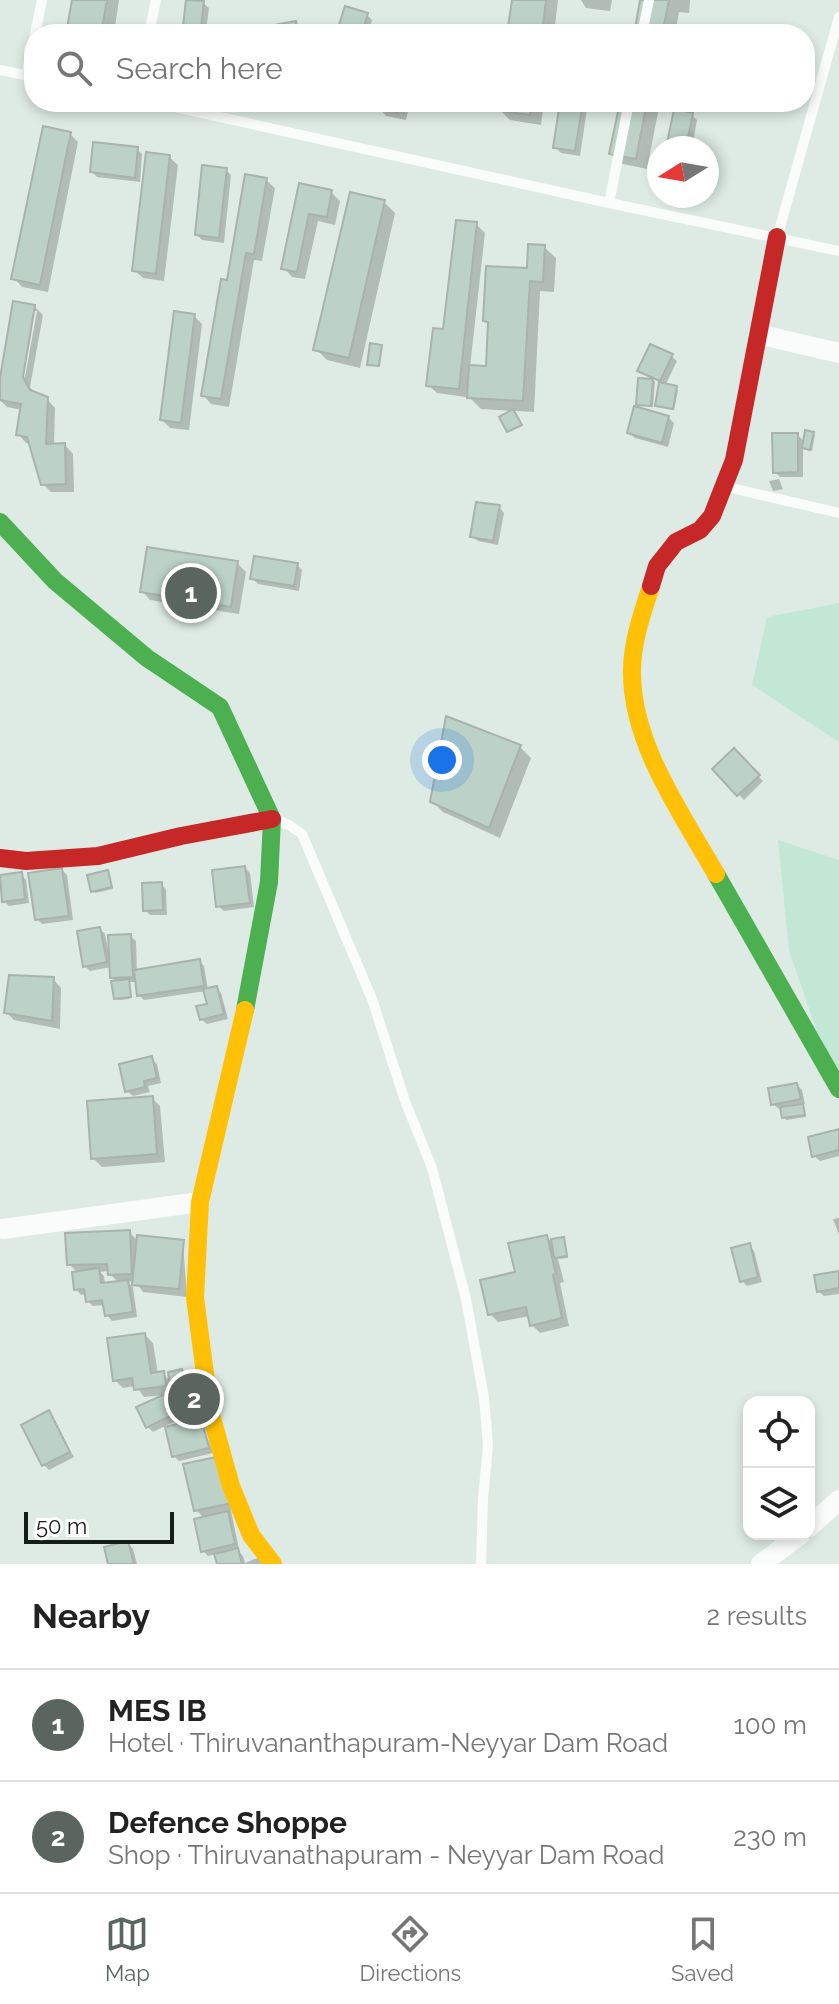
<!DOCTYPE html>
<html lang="en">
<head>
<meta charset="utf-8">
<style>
  :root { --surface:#fff; --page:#f6f6f6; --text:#222; --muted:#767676; --line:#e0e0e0; --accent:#5b6560 }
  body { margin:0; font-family:Raleway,sans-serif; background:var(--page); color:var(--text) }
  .controls { position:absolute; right:24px; bottom:24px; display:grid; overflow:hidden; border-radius:16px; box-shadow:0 4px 12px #0003 }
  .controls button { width:72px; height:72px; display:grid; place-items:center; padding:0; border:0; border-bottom:2px solid var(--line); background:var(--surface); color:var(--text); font:40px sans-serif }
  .compass { position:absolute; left:647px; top:136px; width:72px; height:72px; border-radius:50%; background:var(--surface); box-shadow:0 4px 12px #0003; rotate:259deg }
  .scale { position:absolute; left:24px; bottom:20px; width:150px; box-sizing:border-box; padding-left:8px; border:4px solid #151d19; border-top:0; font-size:22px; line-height:28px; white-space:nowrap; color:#151d19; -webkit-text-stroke:6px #fff; paint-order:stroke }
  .you { position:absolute; left:442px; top:760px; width:28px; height:28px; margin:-20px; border:6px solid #fff; border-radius:50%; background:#1a73e8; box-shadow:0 0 0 12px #1a73e833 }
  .badge { display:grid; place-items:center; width:52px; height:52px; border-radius:50%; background:var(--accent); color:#fff; font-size:26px; font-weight:700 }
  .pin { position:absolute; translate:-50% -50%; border:4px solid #fff; box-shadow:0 2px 8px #0006 }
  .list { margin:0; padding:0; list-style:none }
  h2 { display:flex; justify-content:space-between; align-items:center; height:104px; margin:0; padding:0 32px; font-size:34px }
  h2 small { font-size:26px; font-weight:400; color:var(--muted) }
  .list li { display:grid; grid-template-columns:52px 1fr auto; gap:24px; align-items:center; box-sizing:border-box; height:112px; padding:0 32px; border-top:2px solid var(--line) }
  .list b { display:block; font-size:30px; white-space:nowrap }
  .list p { margin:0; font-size:26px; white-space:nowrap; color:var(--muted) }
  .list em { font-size:26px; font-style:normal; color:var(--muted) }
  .icon { flex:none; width:44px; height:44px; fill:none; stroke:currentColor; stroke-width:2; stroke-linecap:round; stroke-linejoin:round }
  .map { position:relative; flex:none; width:839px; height:1564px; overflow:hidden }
  .search { position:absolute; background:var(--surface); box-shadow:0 4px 12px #0003; left:24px; right:24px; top:24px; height:88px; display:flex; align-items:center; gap:20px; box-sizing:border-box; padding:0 28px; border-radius:32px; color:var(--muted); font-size:30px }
  .sheet { height:328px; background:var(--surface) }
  nav { display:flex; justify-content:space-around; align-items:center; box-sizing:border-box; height:112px; border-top:2px solid var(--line); background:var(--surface); font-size:22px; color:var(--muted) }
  nav a { display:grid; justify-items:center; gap:4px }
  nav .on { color:var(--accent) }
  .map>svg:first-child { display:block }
  .green { fill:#c2e8d5 }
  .shadow { fill:#0003; fill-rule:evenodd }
  .building { fill:#bcd2c7; stroke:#a9b2ad; stroke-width:2 }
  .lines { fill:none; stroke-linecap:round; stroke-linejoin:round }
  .lane { stroke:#fafcfb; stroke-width:10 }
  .street { stroke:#fafcfb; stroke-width:20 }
  .fast { stroke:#4caf50; stroke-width:18 }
  .slow { stroke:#ffc107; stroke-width:18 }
  .jam { stroke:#c62828; stroke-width:18 }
</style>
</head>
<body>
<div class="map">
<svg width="839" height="1564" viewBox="0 0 839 1564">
  <rect width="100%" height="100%" fill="#deebe4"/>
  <path class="green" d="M839,603V742L752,685L767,617Z
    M778,840L839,860V1094L789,951Z"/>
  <path class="shadow" d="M74,0H119L114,33L117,34H68Z
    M514,0H558L554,34H509Z
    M581,0H612L610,11L586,8Z
    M642,0H690L689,13L679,12L675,34H636Z
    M203,3L209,8L206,32L201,31L204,34H178L179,29L191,30L186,25Z
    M367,15L372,20L368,34H338Z
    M395,29L415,34H394Z
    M379,102H410L406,120L386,116L378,107Z
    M500,102H544L541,125L510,120L499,109Z
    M562,102H588L580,156L561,153L555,147Z
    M622,102H667H660L647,169L623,164L612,153Z
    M692,115L697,120L692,148H668Z
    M70,134L78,142L48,292L22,287L14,278Z
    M137,149L142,154L140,182L97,177L92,172Z
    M169,157L178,165L164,281L143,278L134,270Z
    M226,170L231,175L224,243L202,240L197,235Z
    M266,180L275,188L262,261L254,260L229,407L211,404L203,395L228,283Z
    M301,185L331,192L340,201L335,225L318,221L305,279L292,277L284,268Z
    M384,202L395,213L360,368L327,360L316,349Z
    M476,224L485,233L470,367L488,368L490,326L485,321L528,270L544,247L556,258L554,292L540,291L534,412L481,409L466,394V397L437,393L428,385Z
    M15,304L35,307L43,315L30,387L34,393L47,399L55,408L54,445H65L73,454L74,492H51L43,484L31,444L26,443L18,434L22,410L7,407L0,400ZM32,311H37L23,388L19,387Z
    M194,316L202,324L189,430L170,428L162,420Z
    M671,356L677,361L665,386L678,390L674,410L657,405L661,383L639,370Z
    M640,380L655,381L653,407L638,404Z
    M668,417L674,423L668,447L635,438L629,433Z
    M813,433L815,435L812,451L803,446V477H780L775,472L798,435L805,443Z
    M779,479L783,489L773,491L769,481Z
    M499,507L504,513L498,545L478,541L472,536Z
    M237,563L246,572L239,614L150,600L142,591Z
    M297,565L302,570L299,591L258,584L252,578Z
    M520,747L531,758L500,838L443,812L432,801Z
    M734,751L763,781L744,800L715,769Z
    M245,868L250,873L254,907L224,911L218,906Z
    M62,870L67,875L73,920L42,924L37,919Z
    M108,872L113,889L95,893L93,891Z
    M21,874L26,880L29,903L9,906L4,901Z
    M161,884L166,889L167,915H150L145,910Z
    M100,929L105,934L108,949L130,936L136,941L137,972L199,961L204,966L208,990L216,988L221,993L228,1019L207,1024L201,1019L209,1005L206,991L144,1000L139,995L137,982H127L129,999L118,1000L117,982L112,978L111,967L90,971L85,966Z
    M53,979L61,988L60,1029L14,1020L6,1012Z
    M152,1059L157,1064L161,1083L148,1086L150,1092L133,1096L127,1091Z
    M797,1085L802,1090L805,1104L802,1105L806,1117L786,1120L783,1108L779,1109L773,1104Z
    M152,1098L160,1106L165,1162L102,1167L93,1158Z
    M839,1131V1156L820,1161L814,1156Z
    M839,1218V1235L833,1219Z
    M129,1232L138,1241L183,1242L187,1297L143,1292L135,1281L127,1282L133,1287L137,1317L112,1321L107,1315L105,1305L93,1306L88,1301L87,1294L81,1295L76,1289L78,1273L69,1264ZM109,1271L110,1274L119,1283L105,1285L104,1276L100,1272Z
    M547,1237L551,1241L563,1239L565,1241L568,1258L558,1259L564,1282L560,1283L569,1326L540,1333L532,1325L530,1316L498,1322L490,1314Z
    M749,1246L754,1251L762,1282L747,1286L742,1281Z
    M839,1273V1294L824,1296L818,1291Z
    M145,1335L153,1343L158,1374H163L171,1382L181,1371L186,1386H189L195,1391L200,1416L186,1419L181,1414L176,1393L166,1394L180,1419L153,1432L148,1427L165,1395L144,1397L136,1386L123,1388L115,1380Z
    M48,1413L74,1457L49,1470L44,1465Z
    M201,1420L213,1453L179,1461L174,1456Z
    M220,1458L239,1549L237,1550L243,1556L245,1563L260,1557L265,1564H219L216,1554L208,1556L203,1551L204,1518L196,1510Z
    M128,1543L133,1549L137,1564H110Z"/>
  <path class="building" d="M72,0H107L101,34H66Z
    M186,0L204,1L201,28L183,26Z
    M512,0H546L542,34H507Z
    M640,0H669L662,34H634Z
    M345,6L368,13L362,34H336Z
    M296,21L298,34H275L274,25Z
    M377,102H401L398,113L376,108Z
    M498,102H532L530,115L496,110Z
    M560,102H583L575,151L553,148Z
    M620,102H647L636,159L609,154Z
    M674,109L693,113L686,148H666Z
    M43,126L71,132L40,285L11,279Z
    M93,142L138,147L135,178L90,172Z
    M146,152L170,155L156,274L132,271Z
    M202,165L227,168L219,238L195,235Z
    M245,174L267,178L254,254L246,253L221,399L201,396L221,279L227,280Z
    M299,183L332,190L327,217L309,214L297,272L281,269Z
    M350,192L385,200L349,358L313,350Z
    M456,220L477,222L459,389L426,386L433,328L443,329Z
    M528,244L545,245L543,282L530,281L523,401L467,398L469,365L486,366L488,322L483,321L486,266L527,268Z
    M13,301L35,305L23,377L30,390L48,397L46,444L65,443L66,484L41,485L27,437L16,435L21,404L0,400V378Z
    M174,311L195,314L181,423L160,420Z
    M370,343L382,345L379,366L367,365Z
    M650,344L673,354L660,381L637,371Z
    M638,378L653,379L651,406L636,405Z
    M659,382L677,386L673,409L655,406Z
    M634,406L669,416L662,443L627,433Z
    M513,409L522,425L507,432L499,417Z
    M805,430L814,432L810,450L802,448Z
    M772,433H798V472L773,473Z
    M476,502L500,505L493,541L470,537Z
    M147,547L238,561L231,607L140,592Z
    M254,556L298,563L294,586L250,579Z
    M446,716L521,745L489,828L430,802Z
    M734,748L760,775L737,796L712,769Z
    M245,866L250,903L216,907L212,870Z
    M62,868L69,916L35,920L28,873Z
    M108,870L112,887L91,892L87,875Z
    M22,872L25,899L2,902L0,875Z
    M162,882L163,910L143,911L142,883Z
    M100,927L107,962L83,967L77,931Z
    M131,934L133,977L110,978L108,935Z
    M200,959L204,986L137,996L134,970Z
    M9,975L54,977L52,1021L4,1013Z
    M129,979L131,997L114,999L111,981Z
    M217,986L224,1014L200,1020L196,1006L207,1004L203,989Z
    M152,1056L157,1078L144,1081L145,1087L125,1092L119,1064Z
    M797,1083L801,1099L771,1105L768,1088Z
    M153,1096L157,1154L91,1159L87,1101Z
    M803,1104L805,1115L782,1118L780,1107Z
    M839,1129V1150L812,1157L808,1137Z
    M130,1230L132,1274L108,1275L107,1264L67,1265L65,1233Z
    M137,1235L184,1240L179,1289L132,1285Z
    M547,1235L556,1274L553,1275L562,1318L530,1326L526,1307L488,1315L480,1280L515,1272L508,1243Z
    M564,1237L567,1256L554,1258L551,1239Z
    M750,1243L758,1277L740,1282L731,1248Z
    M99,1268L101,1283L128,1280L133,1312L105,1316L102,1300L86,1302L84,1289L74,1290L72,1272Z
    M839,1271V1288L817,1292L814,1275Z
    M145,1333L151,1373L164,1371L166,1386L134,1390L132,1378L113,1381L107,1338Z
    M182,1369L185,1383L170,1386L168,1372Z
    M190,1384L195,1411L179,1415L173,1387Z
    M167,1393L176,1413L146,1428L136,1407Z
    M49,1410L70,1452L42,1466L21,1425Z
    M201,1418L209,1448L172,1457L165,1427Z
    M221,1456L232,1503L194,1511L183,1464Z
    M228,1511L235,1544L201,1552L194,1519Z
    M128,1541L134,1564H108L104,1547Z
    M238,1548L242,1564H217L214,1554Z"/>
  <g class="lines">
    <path class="lane" d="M35,34L42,0
      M149,34L156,0
      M642,34L649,0
      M0,70L34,77
      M26,76L34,38
      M152,102L609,203L839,251
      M609,203L629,102
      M778,234L839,17
      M727,487L839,513
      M274,819L289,825L302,834L372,999L405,1101L432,1168L466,1299L484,1398L488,1445L483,1498L481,1564"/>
    <path class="street" d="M758,334L839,353
      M3,1229L200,1202
      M809,1527L839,1500
      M761,1564L801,1534"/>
    <path class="fast" d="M0,522L55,581L147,658L220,707L272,819L269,882L245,1010
      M716,874L839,1089"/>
    <path class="slow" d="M651,586C642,614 632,642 632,671C631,743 682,814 716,874
      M245,1010L200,1202L195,1298L210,1411L231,1486L251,1535L273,1564"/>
    <path class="jam" d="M651,586L657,566L676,542L700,530L712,516L734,460L777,237
      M0,858L26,861L98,856L181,836L272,819"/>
  </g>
</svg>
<div class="controls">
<button><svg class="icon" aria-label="locate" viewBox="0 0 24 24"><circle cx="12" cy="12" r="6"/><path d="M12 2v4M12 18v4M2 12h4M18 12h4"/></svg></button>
<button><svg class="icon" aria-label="layers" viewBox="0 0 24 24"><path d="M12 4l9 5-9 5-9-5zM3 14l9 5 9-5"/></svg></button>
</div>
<svg class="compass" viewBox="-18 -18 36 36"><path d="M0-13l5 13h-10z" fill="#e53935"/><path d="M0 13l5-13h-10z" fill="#767676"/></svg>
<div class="scale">50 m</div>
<div class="you"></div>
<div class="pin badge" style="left:191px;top:593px">1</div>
<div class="pin badge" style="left:194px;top:1399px">2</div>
<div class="search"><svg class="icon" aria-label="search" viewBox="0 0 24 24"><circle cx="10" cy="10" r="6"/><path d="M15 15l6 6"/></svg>Search here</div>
</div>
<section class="sheet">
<h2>Nearby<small>2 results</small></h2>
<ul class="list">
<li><span class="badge">1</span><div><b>MES IB</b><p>Hotel · Thiruvananthapuram-Neyyar Dam Road</p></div><em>100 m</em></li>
<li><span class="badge">2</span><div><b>Defence Shoppe</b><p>Shop · Thiruvanathapuram - Neyyar Dam Road</p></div><em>230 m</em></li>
</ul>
</section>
<nav>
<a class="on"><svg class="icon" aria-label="map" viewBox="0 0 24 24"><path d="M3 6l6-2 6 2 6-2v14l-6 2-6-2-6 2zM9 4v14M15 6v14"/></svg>Map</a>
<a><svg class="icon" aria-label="directions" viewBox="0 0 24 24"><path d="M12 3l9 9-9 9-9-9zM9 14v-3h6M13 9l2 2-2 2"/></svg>Directions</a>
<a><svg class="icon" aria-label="saved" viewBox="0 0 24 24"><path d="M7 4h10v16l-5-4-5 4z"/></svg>Saved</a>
</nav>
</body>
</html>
